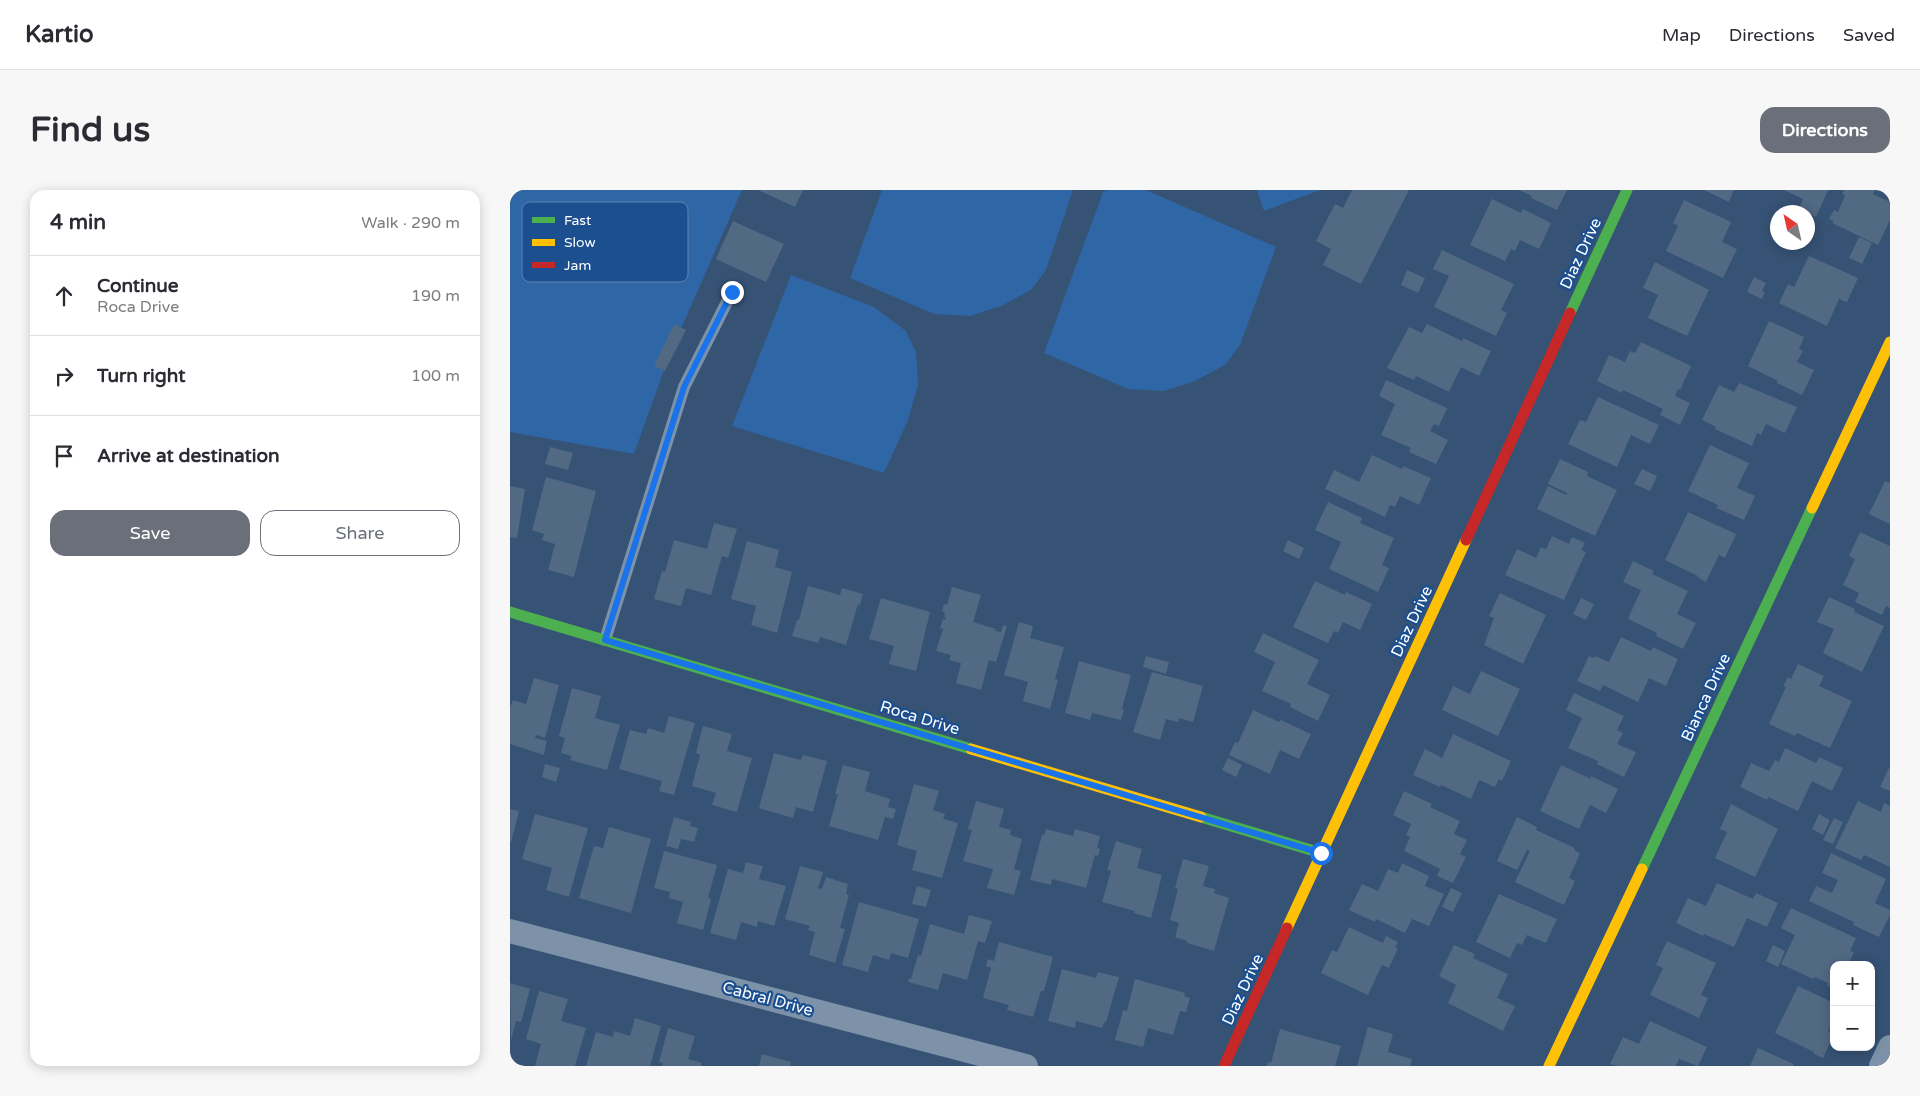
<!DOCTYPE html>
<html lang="en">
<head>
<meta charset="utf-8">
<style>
  :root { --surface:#fff; --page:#f7f7f7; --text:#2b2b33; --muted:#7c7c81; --line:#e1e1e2; --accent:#6b6f79 }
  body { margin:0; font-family:"Varela Round",sans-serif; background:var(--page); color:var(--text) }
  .controls { position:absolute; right:15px; bottom:15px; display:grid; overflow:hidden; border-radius:10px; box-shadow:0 2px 12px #0003 }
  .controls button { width:45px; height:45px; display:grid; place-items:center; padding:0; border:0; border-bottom:1px solid var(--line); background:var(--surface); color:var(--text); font:25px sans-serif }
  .compass { position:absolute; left:1260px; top:15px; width:45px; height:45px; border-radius:50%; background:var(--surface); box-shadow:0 2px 12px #0003; rotate:326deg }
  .stop { position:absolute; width:15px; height:15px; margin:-11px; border:4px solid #1a73e8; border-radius:50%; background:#fff }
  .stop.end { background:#1a73e8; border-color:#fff; box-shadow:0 1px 5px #0008 }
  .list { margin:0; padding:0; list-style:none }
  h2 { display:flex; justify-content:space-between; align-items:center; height:65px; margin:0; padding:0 20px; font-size:21px }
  h2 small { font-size:16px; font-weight:400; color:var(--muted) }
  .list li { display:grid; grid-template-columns:32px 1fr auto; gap:15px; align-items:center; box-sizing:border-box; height:80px; padding:0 20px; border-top:1px solid var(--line) }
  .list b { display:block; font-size:19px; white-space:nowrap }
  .list p { margin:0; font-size:16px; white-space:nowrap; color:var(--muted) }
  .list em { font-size:16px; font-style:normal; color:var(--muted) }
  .actions { display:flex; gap:10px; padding:15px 20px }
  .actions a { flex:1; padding:11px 0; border:1px solid var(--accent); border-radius:15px; text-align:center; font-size:18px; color:var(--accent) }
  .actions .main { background:var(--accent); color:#fff }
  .icon { flex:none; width:28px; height:28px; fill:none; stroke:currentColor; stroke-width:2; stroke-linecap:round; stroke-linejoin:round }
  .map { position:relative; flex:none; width:1380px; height:876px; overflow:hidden; border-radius:15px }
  header { display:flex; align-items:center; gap:30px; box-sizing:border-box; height:70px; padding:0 25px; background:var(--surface); border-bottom:1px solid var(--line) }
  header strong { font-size:24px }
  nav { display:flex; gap:28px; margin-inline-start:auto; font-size:18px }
  .intro { display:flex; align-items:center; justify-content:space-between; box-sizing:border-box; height:120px; padding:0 30px }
  h1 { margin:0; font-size:35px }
  .button { padding:12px 22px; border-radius:15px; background:var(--accent); color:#fff; font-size:18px; font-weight:700 }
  main { display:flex; gap:30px; padding:0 30px }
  aside { flex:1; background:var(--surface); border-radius:15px; box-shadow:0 2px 12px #0003 }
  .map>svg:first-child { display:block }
  .green { fill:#2f66a5 }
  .building { fill:#526984 }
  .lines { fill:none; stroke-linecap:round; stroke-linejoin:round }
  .lane { stroke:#7d92a8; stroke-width:12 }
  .street { stroke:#7d92a8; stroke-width:24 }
  .fast { stroke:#4caf50; stroke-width:11 }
  .slow { stroke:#ffc107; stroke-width:11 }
  .jam { stroke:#c62828; stroke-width:11 }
  .route { stroke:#1a73e8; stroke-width:6 }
  .labels { text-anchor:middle; stroke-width:4.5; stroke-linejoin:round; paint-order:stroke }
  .street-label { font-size:16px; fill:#fff; stroke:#1b4f8f }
  .key { fill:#1b4f8f; stroke:#5f84b1; stroke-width:1 }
  .key-label { font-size:14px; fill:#fff }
</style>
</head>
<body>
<header>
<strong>Kartio</strong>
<nav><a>Map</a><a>Directions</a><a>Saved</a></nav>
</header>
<div class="intro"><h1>Find us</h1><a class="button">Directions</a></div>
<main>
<aside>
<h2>4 min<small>Walk · 290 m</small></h2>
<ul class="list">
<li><svg class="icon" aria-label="ahead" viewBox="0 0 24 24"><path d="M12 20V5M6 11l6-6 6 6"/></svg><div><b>Continue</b><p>Roca Drive</p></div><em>190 m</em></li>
<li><svg class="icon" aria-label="right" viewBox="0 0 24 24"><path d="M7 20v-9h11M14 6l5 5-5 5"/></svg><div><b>Turn right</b></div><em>100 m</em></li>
<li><svg class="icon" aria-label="arrive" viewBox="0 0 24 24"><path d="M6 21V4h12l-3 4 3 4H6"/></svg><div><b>Arrive at destination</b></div></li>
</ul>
<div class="actions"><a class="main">Save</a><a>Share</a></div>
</aside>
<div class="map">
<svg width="1380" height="876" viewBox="0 0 1380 876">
  <rect width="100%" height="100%" fill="#365274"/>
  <path class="green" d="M0,0H232L159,166L124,264L0,242Z
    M372,0H563L536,80L521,100L491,116L460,126L424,124L340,88Z
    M598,0H636L766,57L730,155L715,175L685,191L654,201L618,199L534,163L593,2Z
    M747,0H810L754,21Z
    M281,85L364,117L396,141L406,162L408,195L398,230L374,283L222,236Z"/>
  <path class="building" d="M248,0H293L285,17Z
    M842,0H899L851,94L813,75L821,59L806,51L825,14L833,18Z
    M1009,0H1057L1047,20L1021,8L1022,6Z
    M1194,0H1224L1219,12Z
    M1274,0H1318L1306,27L1289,19L1293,9Z
    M1334,0H1365L1363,4L1380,12V30L1368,55L1322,33L1324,31L1319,29L1324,20L1328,22L1335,5L1332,4Z
    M982,9L1011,23L1013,19L1041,33L1029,59L1010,50L1005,61L1001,59L995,71L960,55Z
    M1174,10L1221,32L1212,52L1227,59L1213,88L1156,61L1168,36L1163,33Z
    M223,31L274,54L256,92L206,69Z
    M1349,47L1362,53L1352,74L1339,68Z
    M932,60L1004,94L991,120L997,123L986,146L924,117L939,86L923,79Z
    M1299,66L1348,88L1337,112L1329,109L1317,136L1269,113L1278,94L1284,97Z
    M1145,72L1199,100L1177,146L1138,128L1148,105L1133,98Z
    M897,80L915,88L908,103L891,95Z
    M1244,87L1256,93L1252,101L1255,102L1252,109L1237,102Z
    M1259,131L1294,147L1289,159L1293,161L1287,172L1304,180L1292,205L1267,193L1268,191L1238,176Z
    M164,134L176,140L155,181L144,176Z
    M917,134L952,151L953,148L981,161L969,186L951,177L939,202L906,186L904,190L877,178L899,137L912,143Z
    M1131,152L1181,176L1170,200L1168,199L1165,206L1180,213L1170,235L1150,225L1153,219L1113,200L1112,203L1087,191L1099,165L1115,172L1120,161L1125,163Z
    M876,190L937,218L929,236L924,234L920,241L938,250L926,274L899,262L901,258L871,245L885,214L869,206Z
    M1229,193L1287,217L1275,243L1256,234L1251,245L1247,243L1242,256L1205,239L1206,237L1192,230L1209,195L1224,202Z
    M1088,207L1149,235L1140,254L1121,245L1107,277L1058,254L1070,230L1076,232Z
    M1200,255L1239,273L1227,298L1245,306L1234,330L1206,318L1208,315L1178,301Z
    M40,257L63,263L58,280L35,274Z
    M862,265L892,279L893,276L921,288L909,315L890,306L885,317L880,315L875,327L815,299L824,280L849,292Z
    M1050,269L1078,282L1077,286L1107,300L1085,346L1027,319L1038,296L1056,305L1057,303L1038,294Z
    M1132,279L1147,286L1140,301L1124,294Z
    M36,287L86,301L64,387L38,380L45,354L32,350L34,344L22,340Z
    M1375,291L1380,293V334L1359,324Z
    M0,296L15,299L7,348L0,347Z
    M818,312L852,328L850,333L884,348L872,375L879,378L868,402L819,379L831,352L805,340Z
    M1178,322L1226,344L1215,368L1209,365L1196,392L1187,387L1188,386L1155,370Z
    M204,333L227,339L218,368L212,366L201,405L176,398L171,416L144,409L152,381L155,382L164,350L197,359Z
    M1350,342L1380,356V418L1376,416L1372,425L1345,412L1349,403L1333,395L1345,369L1339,366Z
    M1042,346L1059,354L1062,347L1075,353L1071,360L1076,362L1054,410L995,385L1007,359L1026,368L1031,357L1036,359Z
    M778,350L794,358L789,369L773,361Z
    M237,351L269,360L265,377L282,382L267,443L241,435L246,416L221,409Z
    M1123,371L1144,381L1142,384L1178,401L1167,424L1186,433L1173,459L1146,446L1147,443L1118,429L1131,400L1113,392Z
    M805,391L835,405L836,402L862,414L850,440L833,432L828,443L824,441L818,453L783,437Z
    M298,396L330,405L332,398L353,404L350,415L348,414L336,455L310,447L308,453L282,446L287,430H289Z
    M442,397L471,405L463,432L486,439L485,441L491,442L493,435L497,436L486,472L479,470L471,500L446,493L451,473L439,470L441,465L426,461L433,439L430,438L433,429L435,430L436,427H434L435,422L432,421L434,414L437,415Z
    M990,403L1036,425L1013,474L974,455L984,428L979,426Z
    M1319,407L1345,419L1344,422L1374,436L1352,482L1313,463L1324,439L1307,432Z
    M371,408L420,422L406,481L379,474L384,456L359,449Z
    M1071,408L1084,414L1076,430L1063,424Z
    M509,432L523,436L520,448L554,457L545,489L548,490L540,519L513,511L518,492L494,485Z
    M753,443L809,470L797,494L820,505L808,531L780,517L781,514L752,501L765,472L744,462Z
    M1111,447L1141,461L1143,457L1168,469L1156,496L1139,488L1128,512L1093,495L1090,501L1067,491L1079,466L1084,468L1085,466L1099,472Z
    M636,466L659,472L656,484L633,477Z
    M569,471L621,485L612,519H614L611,530L582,523L580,530L555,523Z
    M1288,474L1314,486L1309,496L1342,511L1320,558L1287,543L1285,546L1259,534L1276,497L1273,496L1278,487L1281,489Z
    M971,481L1010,499L988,546L932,520L943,496L960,504Z
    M642,482L693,496L683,532L669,528L668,532L656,529L650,550L623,542Z
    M24,488L49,495L35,548L26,545L25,548L37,551L34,565L0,554V517L3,510L16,514Z
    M62,498L91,506L85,528L110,535L97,580L60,570L62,566L51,563L55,548L49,546Z
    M1064,503L1114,526L1107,540L1113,543L1107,554L1126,562L1114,587L1087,574L1088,571L1058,558L1072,528L1056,520Z
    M743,520L769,532L771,530L801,544L789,569L770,560L760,584L719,565L725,552L728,553Z
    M159,526L185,533L164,605L149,601L152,591L109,579L120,540L136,544L138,538L154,543Z
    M193,536L222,544L217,561L242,568L227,622L202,615L206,603L182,596L190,565L186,563Z
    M943,544L1001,571L992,591L989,589L985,597L969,590L961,609L931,595L930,597L903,585L915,559L932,568Z
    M1275,558L1306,573L1309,567L1333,578L1322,601L1302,591L1288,621L1258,607L1257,610L1230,597L1241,573L1259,581L1265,570L1269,572Z
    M264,563L291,570L293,565L317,571L303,622L286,617L283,628L249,618Z
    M718,568L732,575L726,587L712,580Z
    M35,574L50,578L46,592L32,587Z
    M333,575L360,582L355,601L380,609L378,617L386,619L383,629L375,627L368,650L319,636L328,604H325Z
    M1051,575L1081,589V586L1108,599L1096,623L1080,615L1069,639L1030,621Z
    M1380,576V601L1370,597Z
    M404,594L429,601L423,620L435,624L433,629L448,633L432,688L402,680L407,661L387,655Z
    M894,601L922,614L920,617L950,631L944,644L957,650L950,664L956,667L943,693L927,686L930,679L894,661L900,647L896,645L901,634L883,625Z
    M466,611L494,619L489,637L501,640L500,645L512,649L504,679L511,681L504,705L477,698L483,679L453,671L462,640L458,639Z
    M1348,611L1371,622L1374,613L1380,616V677L1354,665L1351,670L1325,658Z
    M1221,614L1268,639L1245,687L1205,668L1217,642L1210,639Z
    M0,619L9,621L1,652H0Z
    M25,624L78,638L59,707L36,700L42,678L12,669Z
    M1309,624L1320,630L1313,645L1302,639Z
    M164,627L181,632L180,636L188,638L184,652L171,649L168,659L156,656Z
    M1007,627L1027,637L1026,640L1065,658L1064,660L1070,663L1059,688L1065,691L1054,715L1005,692L1020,661L1017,660L1007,680L987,671Z
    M1324,628L1333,632L1323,654L1313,650Z
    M99,637L141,649L121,723L69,708L84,656L93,658Z
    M536,639L563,646L565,639L590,646L587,658L590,659L588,666L585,665L576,698L542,689L541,695L520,690L532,645H534Z
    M606,651L632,659L627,678L652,685L641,728L624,723L625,721L592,712L601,681L597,680Z
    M154,661L207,675L198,708L201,709L193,740L167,733L173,712L159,708L160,702L144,698Z
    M1321,663L1376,689L1365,713L1380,720V725L1369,747L1343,735L1344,732L1299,711L1306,696L1322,703L1328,690L1312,683Z
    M673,669L699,676L693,696L705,699L704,703L719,708L704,761L677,753V751L665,747L669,733L660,730L668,699L665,698Z
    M236,672L253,676L249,689L276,696L264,736L248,731L247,737L231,732L226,750L200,743L218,679L233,683Z
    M892,673L919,686L915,696L934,704L919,736L902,729L895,743L866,729L865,732L839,720L852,694L868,701L878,679L888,683Z
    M290,676L313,682L308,698L312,699L316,687L338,694L336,704L339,705L330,738L335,739L325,773L299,765L305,742L298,740L300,736L275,729Z
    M1207,693L1243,709L1246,703L1268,713L1257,737L1237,728L1224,757L1194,744L1193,746L1166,733L1178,708L1196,716Z
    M407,696L421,700L416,717L402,714Z
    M941,698L952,703L943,722L932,717Z
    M989,704L1047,729L1036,753L1017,745L1012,755L1007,753L1000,768L966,752Z
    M349,712L409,729L398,768L381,763L379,770L363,765L358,782L332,775Z
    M1281,718L1346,748L1340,761L1344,762L1339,773L1342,775H1324V799L1317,796L1318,793L1305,787L1303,789L1271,774L1285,745L1271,738Z
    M459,725L482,731L475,753L468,751L457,790L433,783L428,800L398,792L399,788L401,789L408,765L411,766L420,734L454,744Z
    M839,737L873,753L876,746L888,752L885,757L888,758L879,778L872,775L858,805L811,783L822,760L827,762Z
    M1157,751L1206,773L1191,805L1198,808L1189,828L1140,805L1153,778L1146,775Z
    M489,752L543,767L534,801H531L523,827L497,820L499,815L473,808L481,778L476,776L478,769L484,771Z
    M944,755L965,764L963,768L998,784L987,808L1005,816L993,841L938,813L946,795L929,786Z
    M1263,755L1275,761L1268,777L1256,771Z
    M552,779L586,788L588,782L609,787L596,832H594L592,838L566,831L565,838L538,831Z
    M625,789L675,803L674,806L680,808L676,822L670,821L663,845L638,838L633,857L605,850L613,820L617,821Z
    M0,793L20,799L11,832L6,831L1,850Z
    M1288,796L1324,813V830L1318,841L1324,844L1313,868L1304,864V862L1265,843Z
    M29,801L58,809L51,831L76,838L65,876H25L31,854L16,849Z
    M125,828L151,836L140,876H76L86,842L103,847L104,841L120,846Z
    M1140,831L1197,857L1188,876L1169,869L1166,876H1109L1100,874L1113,847L1129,854Z
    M858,837L883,844L878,862L902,869L900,876H847Z
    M158,838L185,846L178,869L192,873L191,876H152L153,873L149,872Z
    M770,839L831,856L825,876H757L758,872L761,873Z
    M1248,858L1284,874L1283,876H1240Z
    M252,864L281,872L280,876H249Z"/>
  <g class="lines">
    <path class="lane" d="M95,450L174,197L222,102"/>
    <path class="street" d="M0,741L516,876
      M1371,876L1380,857"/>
    <path class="fast" d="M1060,123L1117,0
      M0,422L461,559
      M691,627L811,663
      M1132,679L1302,318"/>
    <path class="slow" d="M1302,318L1380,152
      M461,559L691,627
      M777,738L956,350
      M1039,876L1132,679"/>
    <path class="jam" d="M956,350L1060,123
      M714,876L777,738"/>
  </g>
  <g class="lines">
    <path class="route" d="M222,102L174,197L95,450L811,663"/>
  </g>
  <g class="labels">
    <g class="street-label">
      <text transform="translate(1070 63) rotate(-65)" y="6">Diaz Drive</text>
      <text transform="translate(901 431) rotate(-65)" y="6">Diaz Drive</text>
      <text transform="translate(1195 507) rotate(-65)" y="6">Bianca Drive</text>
      <text transform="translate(410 527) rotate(17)" y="6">Roca Drive</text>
      <text transform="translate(732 799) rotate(-65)" y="6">Diaz Drive</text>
      <text transform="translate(258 808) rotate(15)" y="6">Cabral Drive</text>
    </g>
  </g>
  <rect x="12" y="12" width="166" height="80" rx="8" class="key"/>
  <rect x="22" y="27" width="23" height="6" fill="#4caf50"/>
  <rect x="22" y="49" width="23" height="7" fill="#ffc107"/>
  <rect x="22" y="72" width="23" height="6" fill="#c62828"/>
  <g class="key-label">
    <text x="54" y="35">Fast</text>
    <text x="54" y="57">Slow</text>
    <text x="54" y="80">Jam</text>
  </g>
</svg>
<div class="controls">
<button>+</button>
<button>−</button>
</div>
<svg class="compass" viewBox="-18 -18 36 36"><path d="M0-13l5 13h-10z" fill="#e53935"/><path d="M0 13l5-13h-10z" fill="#7c7c81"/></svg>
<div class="stop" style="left:811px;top:663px"></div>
<div class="stop end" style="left:222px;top:102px"></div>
</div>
</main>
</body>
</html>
